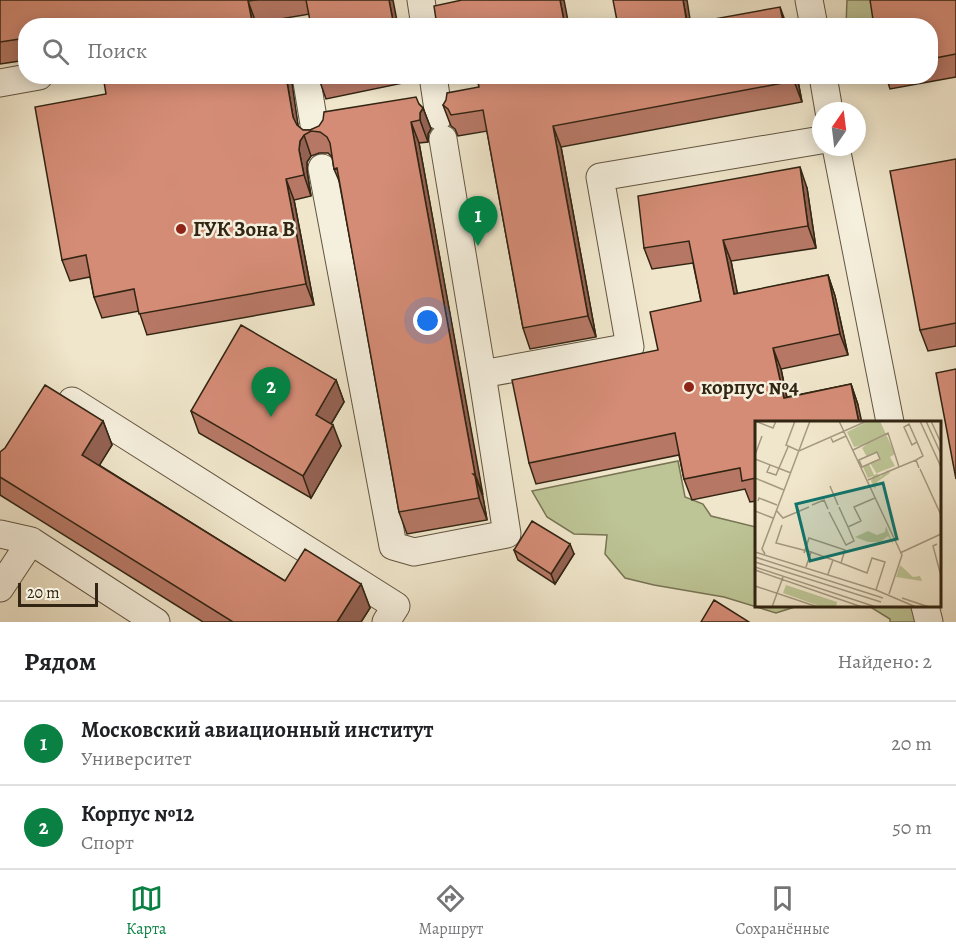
<!DOCTYPE html>
<html lang="ru">
<head>
<meta charset="utf-8">
<style>
  :root { --surface:#fff; --page:#f6f6f6; --text:#202124; --muted:#757577; --line:#e0e0e0; --accent:#0b8043 }
  body { margin:0; font-family:Alegreya,serif; background:var(--page); color:var(--text) }
  .compass { position:absolute; left:812px; top:102px; width:54px; height:54px; border-radius:50%; background:var(--surface); box-shadow:0 3px 15px #0003; rotate:14deg }
  .scale { position:absolute; left:18px; bottom:15px; width:80px; box-sizing:border-box; padding-left:6px; border:3px solid #322513; border-top:0; font-size:16px; line-height:21px; white-space:nowrap; color:#322513; -webkit-text-stroke:4px #f5efdd; paint-order:stroke }
  .you { position:absolute; left:428px; top:321px; width:21px; height:21px; margin:-15px; border:4px solid #fff; border-radius:50%; background:#1a73e8; box-shadow:0 0 0 9px #1a73e833 }
  .badge { display:grid; place-items:center; width:39px; height:39px; border-radius:50%; background:var(--accent); color:#fff; font-size:20px; font-weight:700 }
  .pin { position:absolute; translate:-50% -50px; filter:drop-shadow(0 2px 3px #0008) }
  .pin::after { content:''; position:absolute; top:32px; width:21px; height:18px; background:inherit; clip-path:polygon(0 0,100% 0,50% 100%) }
  .list { margin:0; padding:0; list-style:none }
  h2 { display:flex; justify-content:space-between; align-items:center; height:78px; margin:0; padding:0 24px; font-size:26px }
  h2 small { font-size:20px; font-weight:400; color:var(--muted) }
  .list li { display:grid; grid-template-columns:39px 1fr auto; gap:18px; align-items:center; box-sizing:border-box; height:84px; padding:0 24px; border-top:2px solid var(--line) }
  .list b { display:block; font-size:22px; white-space:nowrap }
  .list p { margin:0; font-size:20px; white-space:nowrap; color:var(--muted) }
  .list em { font-size:20px; font-style:normal; color:var(--muted) }
  .icon { flex:none; width:33px; height:33px; fill:none; stroke:currentColor; stroke-width:2; stroke-linecap:round; stroke-linejoin:round }
  .map { position:relative; flex:none; width:956px; height:622px; overflow:hidden }
  .search { position:absolute; background:var(--surface); box-shadow:0 3px 15px #0003; left:18px; right:18px; top:18px; height:66px; display:flex; align-items:center; gap:15px; box-sizing:border-box; padding:0 21px; border-radius:24px; color:var(--muted); font-size:22px }
  .sheet { height:246px; background:var(--surface) }
  nav { display:flex; justify-content:space-around; align-items:center; box-sizing:border-box; height:84px; border-top:2px solid var(--line); background:var(--surface); font-size:16px; color:var(--muted) }
  nav a { display:grid; justify-items:center; gap:3px }
  nav .on { color:var(--accent) }
  .map>svg:first-child { display:block }
  .green { fill:#bdc495; stroke:#787454; stroke-width:1.5 }
  .lines { fill:none; stroke-linecap:round; stroke-linejoin:round }
  .minor-casing { stroke:#625541; stroke-width:29 }
  .minor { stroke:#f5efdd; stroke-width:27 }
  .wall { fill:#b67865; stroke:#322513; stroke-width:1.5 }
  .shaded-wall { fill:#946253; stroke:#322513; stroke-width:1.5 }
  .building { fill:#d48c76; stroke:#322513; stroke-width:1.5 }
  .poi-dot { fill:#8f2418; stroke:#f5efdd; stroke-width:2 }
  .labels { text-anchor:middle; stroke-width:5; stroke-linejoin:round; paint-order:stroke }
  .poi-label { font-size:21px; font-weight:bold; fill:#322513; stroke:#f5efdd; text-anchor:start }
  .inset-road { fill:none; stroke:#a49981; stroke-width:1.5 }
  .view { fill:#0f766e; fill-opacity:0.15; stroke:#0f766e; stroke-width:3 }
  .inset-edge { fill:none; stroke:#322513; stroke-width:3 }
</style>
</head>
<body>
<div class="map">
<svg width="956" height="622" viewBox="0 0 956 622">
  <rect width="100%" height="100%" fill="#f0e6cb"/>
  <filter id="stains"><feTurbulence type="fractalNoise" baseFrequency=".00333" numOctaves="4"/><feColorMatrix values="0 0 0 0 .2 0 0 0 0 .09 0 0 0 0 .02 0 0 0 .5 -.17"/></filter>
  <radialGradient id="worn" r=".72"><stop offset=".6" stop-color="#630" stop-opacity="0"/><stop offset="1" stop-color="#630" stop-opacity=".3"/></radialGradient>
  <path class="green" d="M847,0H896L883,25L846,26Z
    M678,461L685,497L703,504L711,516L756,527V606H798L776,613L724,597L654,585L625,578L605,554L607,535L574,534L547,517L532,491Z
    M873,606H910L918,622H890V619L872,608Z"/>
  <g class="lines">
    <defs>
      <path id="minor" d="M421,0L425,26
        M809,0L814,26
        M306,76L316,136
        M433,76L439,116
        M823,76L829,111
        M0,83L39,76
        M443,139L482,374
        M836,147L890,422
        M322,168L393,546L414,552L507,534L482,374L630,347L600,177L821,140
        M72,401L396,606L386,622
        M0,534L31,541
        M0,588L31,541L156,622
        M925,606L929,622"/>
    </defs>
    <use href="#minor" class="minor-casing"/>
    <use href="#minor" class="minor"/>
  </g>
  <path class="wall" d="M0,0H393L256,23L257,26H26V60L0,64Z
    M956,0V77L890,89L886,76H930V26Z
    M318,76H407L408,82L326,99Z
    M477,76H797L802,102L561,147L596,337L530,349L523,328L487,131L458,136L455,129L451,126L443,105L479,87Z
    M290,79L298,126L303,130H310L419,104L423,108L431,129L428,134V142L419,143L487,520L407,534L399,512L340,183L334,169L332,157L328,153H319L311,156L307,162V171L311,196L294,200L314,305L147,335L139,311L102,318L94,297L90,277L70,281L62,260L106,94Z
    M956,159V346L928,351L920,330Z
    M807,188L816,248L731,261L737,294L828,275L835,296L848,355L781,369L787,397L851,384L858,405L756,423V501L750,502L745,489L692,500L684,479L679,455L536,484L529,463L658,350L701,301L693,263L652,269L644,248Z
    M336,380L344,402L331,424L341,446L311,498L199,433L191,411Z
    M103,421L112,445L99,465L285,581L361,584L370,608L361,622H203L0,495V452Z
    M514,550L574,554L555,584L518,560Z"/>
  <path class="shaded-wall" d="M389,0H393L398,26H394Z
    M560,0H564L569,26H565Z
    M683,0H687L691,26H688Z
    M248,1L256,23L257,26H253Z
    M780,7L787,26H784Z
    M286,76H291L300,139L293,117Z
    M793,76H797L802,102L794,81Z
    M423,108L431,129L428,134V142L420,120V113Z
    M411,122L419,143L483,495L475,474Z
    M553,126L561,147L596,337L588,316Z
    M304,135L311,156L307,162V171L311,196L304,175L299,150L300,141Z
    M800,167L807,188L816,248L808,226Z
    M286,179L294,200L314,305L306,284Z
    M723,240L731,261L742,316L734,294Z
    M828,275L835,296L848,355L840,334Z
    M773,348L781,369L791,419L784,398Z
    M336,380L344,402L324,436L316,415Z
    M851,384L858,405L862,423H859Z
    M103,421L112,445L91,479L82,455Z
    M333,425L341,446L311,498L303,476Z
    M475,476L483,497L487,520L479,498Z
    M570,544L574,554L555,584L551,574Z
    M361,584L370,608L361,622H337Z"/>
  <path class="building" d="M0,0H257L248,1L253,26H120L119,23L101,26H26V38L0,42Z
    M306,0H389L394,26H311Z
    M462,0H560L565,26H437L434,6Z
    M613,0H683L687,24L780,7L784,26H618Z
    M870,0H956V54L930,59V26H874Z
    M103,76H286L293,117L297,125L303,130H310L319,126L323,120L324,112L416,97L419,104L423,108L420,113V120L411,122L475,474H473L475,476L479,498L399,512L337,168L334,169L330,143L327,137L320,132L311,131L304,135L300,141L299,150L304,175L286,179L306,284L139,314L134,289L94,297L86,255L62,260L35,107L106,94Z
    M477,76H793L794,81L553,126L588,316L523,328L483,110L451,115L448,109L443,105L446,100L447,93L479,87Z
    M956,159V323L920,330L890,171Z
    M800,167L808,226L723,240L734,294L828,275L840,334L773,348L784,398L851,384L859,423H756V478L742,481L740,468L684,479L675,433L529,463L512,380L658,350L650,312L701,301L689,241L644,248L638,196Z
    M241,325L336,380L316,415L333,425L303,476L191,411Z
    M956,369V479L936,373Z
    M45,385L103,421L82,455L285,581L305,549L361,584L337,622H233L0,477V452L5,448Z
    M532,521L570,544L551,574L514,550Z
    M714,600L749,622H701Z"/>
  <g class="poi-dot">
    <circle cx="181" cy="229" r="6"/>
    <circle cx="689" cy="387" r="6"/>
  </g>
  <g class="labels">
    <g class="poi-label">
      <text x="193" y="236">ГУК Зона В</text>
      <text x="701" y="394">корпус №4</text>
    </g>
  </g>
  <g transform="translate(755 421)">
    <rect width="186" height="186" fill="#f0e6cb"/>
    <path d="M114,0H125L140,33L135,36L140,45L122,52L125,56L133,49L135,52L122,61L120,68L116,60L118,55L113,57L108,46L114,43L119,54L122,53L115,42L124,38L122,32L112,36L107,27L112,23L99,26L92,11ZM131,105L139,125L133,115L125,121H113L100,116L113,110L122,114L130,111ZM145,144L158,156L165,155L167,160L141,156ZM31,164L82,181L81,186H67L28,172Z" fill="#bdc495"/>
    <path class="inset-road" d="M0,0L18,7L21,0M40,0L31,24L44,30L112,0M84,0L147,134L134,173M165,0L186,46M171,0L186,33M176,0L186,22M154,3L162,21L157,24L149,6ZM76,17L78,21L91,15M98,29L133,12L144,46L161,39L164,47M122,31L125,38L107,46L104,39ZM0,34L7,15M0,38L36,52M161,39L168,35L162,21M15,44L12,51L21,54L33,26M165,48L186,94M0,57L29,69M113,59L144,46M75,65L83,84M3,80L4,77L22,84M57,84L69,79L73,88M84,86L93,106M21,89L28,97L54,86M0,90L18,97M74,91L91,124L99,120L93,106L106,100L99,86L120,77M27,104L21,122L56,131M182,123L178,125L186,155M0,131L121,169L161,186M49,132L54,117L90,129L86,142L78,139M145,132L186,113M10,133L7,128L55,0M0,136L128,177M0,141L126,181M86,142L112,152L117,137L130,141L121,169M0,146L121,186M51,146L56,131L78,139L73,153M0,149L107,186M0,165L63,186M147,177L174,186M17,186L28,156"/>
    <path class="view" d="M128,62L142,118L55,140L41,83Z"/>
    <rect width="186" height="186" class="inset-edge"/>
  </g>
  <rect width="100%" height="100%" filter="url(#stains)"/>
  <rect width="100%" height="100%" fill="url(#worn)"/>
</svg>
<svg class="compass" viewBox="-18 -18 36 36"><path d="M0-13l5 13h-10z" fill="#e53935"/><path d="M0 13l5-13h-10z" fill="#757577"/></svg>
<div class="scale">20 m</div>
<div class="you"></div>
<div class="pin badge" style="left:478px;top:246px">1</div>
<div class="pin badge" style="left:271px;top:417px">2</div>
<div class="search"><svg class="icon" aria-label="search" viewBox="0 0 24 24"><circle cx="10" cy="10" r="6"/><path d="M15 15l6 6"/></svg>Поиск</div>
</div>
<section class="sheet">
<h2>Рядом<small>Найдено: 2</small></h2>
<ul class="list">
<li><span class="badge">1</span><div><b>Московский авиационный институт</b><p>Университет</p></div><em>20 m</em></li>
<li><span class="badge">2</span><div><b>Корпус №12</b><p>Спорт</p></div><em>50 m</em></li>
</ul>
</section>
<nav>
<a class="on"><svg class="icon" aria-label="map" viewBox="0 0 24 24"><path d="M3 6l6-2 6 2 6-2v14l-6 2-6-2-6 2zM9 4v14M15 6v14"/></svg>Карта</a>
<a><svg class="icon" aria-label="directions" viewBox="0 0 24 24"><path d="M12 3l9 9-9 9-9-9zM9 14v-3h6M13 9l2 2-2 2"/></svg>Маршрут</a>
<a><svg class="icon" aria-label="saved" viewBox="0 0 24 24"><path d="M7 4h10v16l-5-4-5 4z"/></svg>Сохранённые</a>
</nav>
</body>
</html>
